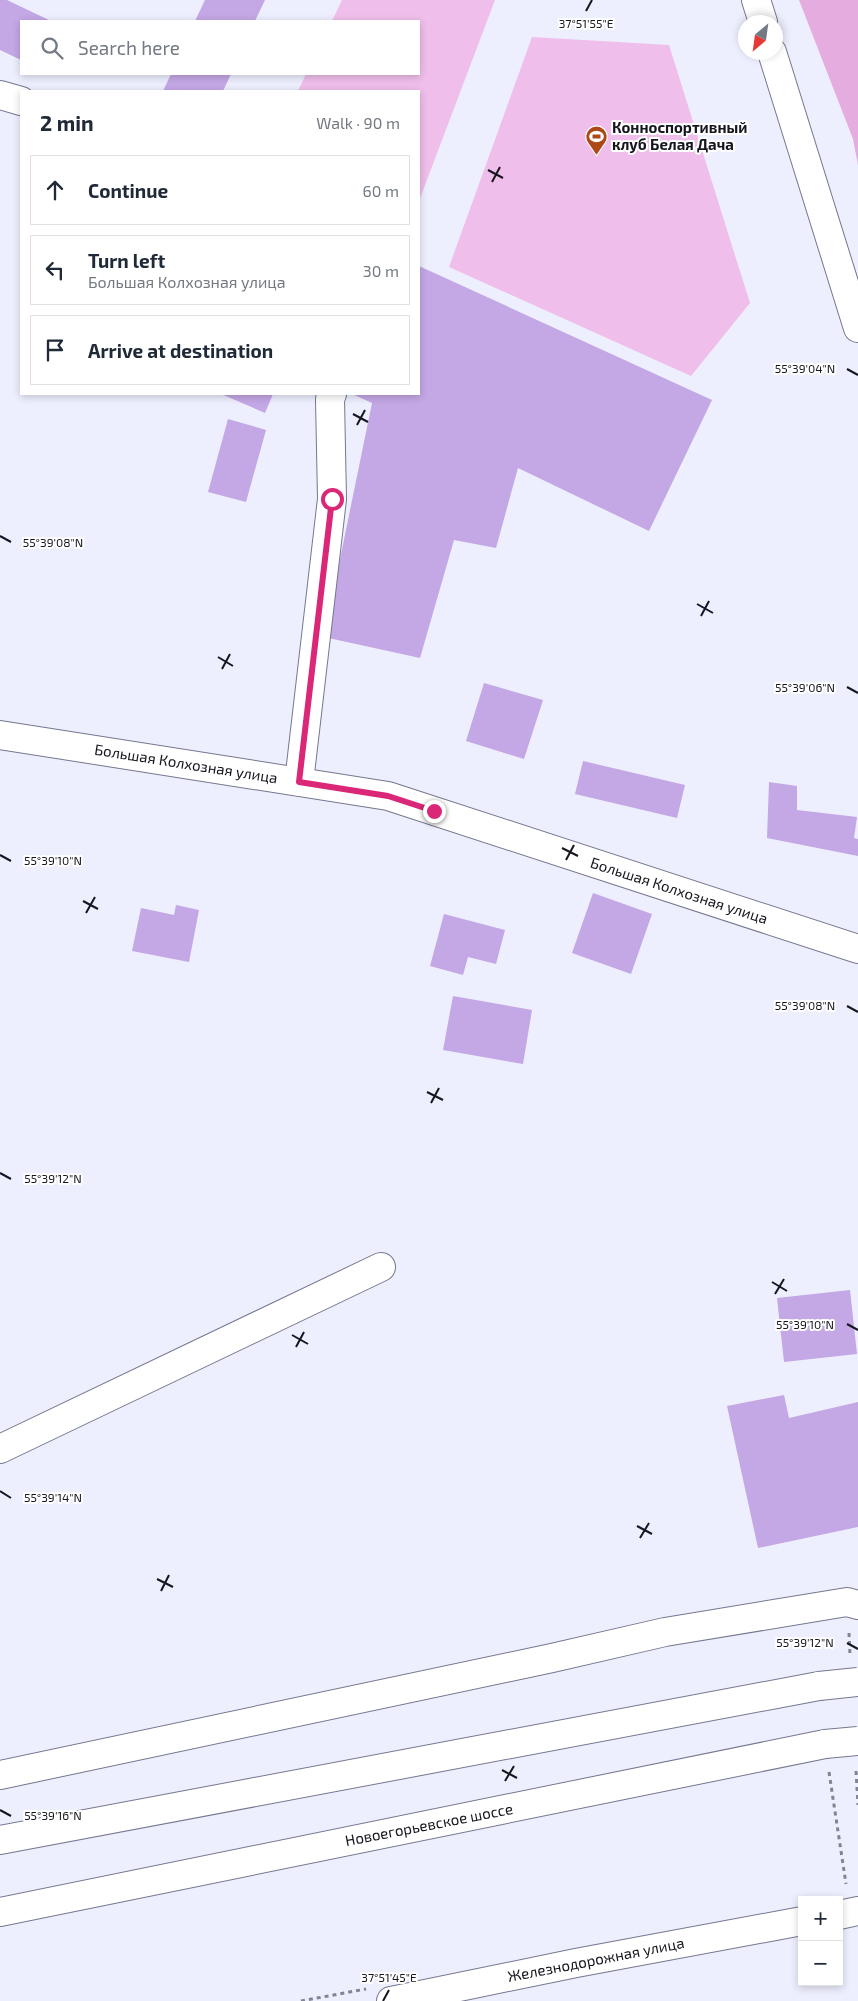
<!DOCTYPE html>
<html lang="en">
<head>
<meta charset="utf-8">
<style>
  :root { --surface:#fff; --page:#f6f6f7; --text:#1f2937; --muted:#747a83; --line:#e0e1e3 }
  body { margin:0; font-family:"Exo 2",sans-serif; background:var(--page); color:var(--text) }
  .controls { position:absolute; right:15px; bottom:15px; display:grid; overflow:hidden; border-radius:0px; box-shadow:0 2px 8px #0003 }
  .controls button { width:45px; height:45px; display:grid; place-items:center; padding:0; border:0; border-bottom:1px solid var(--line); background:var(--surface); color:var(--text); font:25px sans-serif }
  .compass { position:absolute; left:738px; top:15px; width:45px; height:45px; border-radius:50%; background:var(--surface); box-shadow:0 2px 8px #0003; rotate:209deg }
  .stop { position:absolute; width:15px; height:15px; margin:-11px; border:4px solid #db2777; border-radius:50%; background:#fff }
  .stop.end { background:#db2777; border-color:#fff; box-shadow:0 1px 5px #0008 }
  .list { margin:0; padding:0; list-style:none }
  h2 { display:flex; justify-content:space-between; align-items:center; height:65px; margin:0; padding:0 20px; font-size:21px }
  h2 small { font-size:16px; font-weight:400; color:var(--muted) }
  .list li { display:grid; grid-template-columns:32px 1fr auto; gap:15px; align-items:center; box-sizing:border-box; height:70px; margin:0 10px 10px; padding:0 10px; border:1px solid var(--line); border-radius:0px }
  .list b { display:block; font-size:19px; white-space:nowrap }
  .list p { margin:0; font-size:16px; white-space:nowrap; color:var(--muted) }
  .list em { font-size:16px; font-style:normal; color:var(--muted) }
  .icon { flex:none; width:28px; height:28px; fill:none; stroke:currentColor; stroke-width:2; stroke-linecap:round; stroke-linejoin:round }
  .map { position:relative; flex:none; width:858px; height:2001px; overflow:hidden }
  .search { position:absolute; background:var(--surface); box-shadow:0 2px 8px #0003; left:20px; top:20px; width:400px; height:55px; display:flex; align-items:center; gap:12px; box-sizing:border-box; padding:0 18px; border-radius:0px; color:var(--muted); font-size:19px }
  .panel { position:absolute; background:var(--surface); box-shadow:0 2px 8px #0003; left:20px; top:90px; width:400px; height:305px; border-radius:0px }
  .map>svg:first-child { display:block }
  .green { fill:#efbeea }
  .forest { fill:#e5addf }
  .building { fill:#c4a7e5 }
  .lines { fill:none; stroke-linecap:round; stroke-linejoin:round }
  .minor-casing { stroke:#75778f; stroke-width:30 }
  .major-casing { stroke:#75778f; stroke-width:30 }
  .path { stroke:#838490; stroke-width:3; stroke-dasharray:4 4; stroke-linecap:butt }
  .minor { stroke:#fff; stroke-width:28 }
  .major { stroke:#fff; stroke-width:28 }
  .major-bridge-casing { stroke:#75778f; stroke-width:30; stroke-linecap:butt }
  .major-bridge { stroke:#fff; stroke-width:28 }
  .route { stroke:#db2777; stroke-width:6 }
  .ticks { fill:none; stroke:#16161f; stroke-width:2 }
  .labels { text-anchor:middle; stroke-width:4; stroke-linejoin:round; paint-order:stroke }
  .poi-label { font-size:15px; font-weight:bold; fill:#16161f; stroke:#fff; text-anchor:start }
  .street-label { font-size:15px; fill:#16161f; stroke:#fff }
  .ticks-label { font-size:12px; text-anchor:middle; fill:#16161f; stroke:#fff; stroke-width:4; stroke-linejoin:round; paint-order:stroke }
</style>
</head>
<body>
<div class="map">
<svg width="858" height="2001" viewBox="0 0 858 2001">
  <rect width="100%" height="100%" fill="#edefff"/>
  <path class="green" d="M342,0H495L419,201V91H298L306,74H419V21H332Z
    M532,37L669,45L750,303L691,376L449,267Z"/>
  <path class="forest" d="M799,0H858V165L853,139Z"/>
  <path class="building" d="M0,0H7L51,21H21V60L0,50Z
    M205,0H265L255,21H195Z
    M171,74H231L223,91H163Z
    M419,266L712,400L649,531L518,468L496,548L454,540L420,658L324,637L372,403L352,394H419Z
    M221,394H273L265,413Z
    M228,419L266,430L246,502L208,492Z
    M484,683L543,700L524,759L466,741Z
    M583,761L685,785L677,818L575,794Z
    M769,782L797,786V810L857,817L854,838L858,839V856L767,838Z
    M593,893L652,914L631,974L572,953Z
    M176,905L199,910L189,962L132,951L141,908L174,915Z
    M444,914L505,930L496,964L468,957L463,975L430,966Z
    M453,996L532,1010L523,1064L443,1050Z
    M850,1290L857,1354L784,1362L777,1298Z
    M784,1395L789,1418L858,1402V1527L758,1548L727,1406Z"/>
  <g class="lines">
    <defs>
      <path id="minor" d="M756,0L763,22
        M772,52L858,328
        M0,95L21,101
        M0,735L388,796L858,949
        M299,782L332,499L330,399L332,394
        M0,1449L381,1267
        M0,1775L552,1658L665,1632L847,1602L858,1605
        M839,1915L858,1911
        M391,2001L576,1963L802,1921"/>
      <path id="major" d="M0,1840L819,1686
        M0,1912L825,1744"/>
    </defs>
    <use href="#minor" class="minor-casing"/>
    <use href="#major" class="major-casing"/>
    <path class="path" d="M849,1633L850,1655
      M856,1771L858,1805
      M829,1772L846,1884
      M301,2001L366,1989"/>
    <use href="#minor" class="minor"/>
    <use href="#major" class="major"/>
    <defs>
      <path id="major-bridge" d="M819,1686L858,1682
        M825,1744L858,1741"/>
    </defs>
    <use href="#major-bridge" class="major-bridge-casing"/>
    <use href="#major-bridge" class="major-bridge"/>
  </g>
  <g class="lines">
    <path class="route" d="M332,499L299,782L388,796L434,811"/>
  </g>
  <path class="ticks" d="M586,11L592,0M488,170L503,178M492,182L500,167M847,369L858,375M353,414L368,422M357,425L365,410M0,536L11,542M697,604L713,613M701,616L709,601M218,657L233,666M222,669L230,654M847,687L858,693M562,848L578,856M0,855L11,861M566,860L574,845M83,901L98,909M86,913L95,897M847,1006L858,1012M427,1092L443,1100M431,1103L439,1088M0,1173L11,1179M772,1282L787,1291M775,1294L784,1279M847,1324L858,1330M292,1335L308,1344M296,1347L304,1332M0,1491L11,1498M637,1526L652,1534M640,1538L649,1523M157,1579L173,1587M161,1591L169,1575M847,1643L858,1649M502,1770L517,1778M505,1781L514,1766M0,1810L11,1816M383,2001L389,1990"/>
  <defs>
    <symbol id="stadium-pin" viewBox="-11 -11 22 30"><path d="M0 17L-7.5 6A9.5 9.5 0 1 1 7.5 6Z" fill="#ad4817" stroke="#fff"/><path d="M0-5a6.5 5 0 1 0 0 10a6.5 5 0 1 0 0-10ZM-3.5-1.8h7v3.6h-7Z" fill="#fff"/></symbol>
  </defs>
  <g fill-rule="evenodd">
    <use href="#stadium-pin" x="584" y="124" width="25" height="34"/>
  </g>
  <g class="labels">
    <g class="poi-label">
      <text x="612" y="133">Конноспортивный<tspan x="612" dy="17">клуб Белая Дача</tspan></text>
    </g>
    <g class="street-label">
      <text transform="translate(186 764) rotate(9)" y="5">Большая Колхозная улица</text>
      <text transform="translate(679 891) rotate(18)" y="5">Большая Колхозная улица</text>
      <text transform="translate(429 1825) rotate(-11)" y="5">Новоегорьевское шоссе</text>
      <text transform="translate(596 1960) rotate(-11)" y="5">Железнодорожная улица</text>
    </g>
  </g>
  <g class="ticks-label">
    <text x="586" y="28">37°51'55"E</text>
    <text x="805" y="373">55°39'04"N</text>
    <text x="53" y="547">55°39'08"N</text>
    <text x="805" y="692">55°39'06"N</text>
    <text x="53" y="865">55°39'10"N</text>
    <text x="805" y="1010">55°39'08"N</text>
    <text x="53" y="1183">55°39'12"N</text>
    <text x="805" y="1329">55°39'10"N</text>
    <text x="53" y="1502">55°39'14"N</text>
    <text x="805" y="1647">55°39'12"N</text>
    <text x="53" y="1820">55°39'16"N</text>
    <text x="389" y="1982">37°51'45"E</text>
  </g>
</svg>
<div class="controls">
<button>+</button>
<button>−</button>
</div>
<svg class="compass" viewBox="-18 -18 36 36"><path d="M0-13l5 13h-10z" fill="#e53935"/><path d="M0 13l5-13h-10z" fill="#747a83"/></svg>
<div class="stop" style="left:332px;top:499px"></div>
<div class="stop end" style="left:434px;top:811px"></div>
<div class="search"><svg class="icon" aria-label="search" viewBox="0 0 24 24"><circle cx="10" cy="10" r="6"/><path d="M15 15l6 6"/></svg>Search here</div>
<section class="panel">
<h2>2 min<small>Walk · 90 m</small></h2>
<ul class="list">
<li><svg class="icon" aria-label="ahead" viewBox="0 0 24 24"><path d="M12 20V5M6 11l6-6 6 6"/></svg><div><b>Continue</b></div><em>60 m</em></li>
<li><svg class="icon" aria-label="left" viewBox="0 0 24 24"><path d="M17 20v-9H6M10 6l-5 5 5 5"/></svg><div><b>Turn left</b><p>Большая Колхозная улица</p></div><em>30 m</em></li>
<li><svg class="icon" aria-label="arrive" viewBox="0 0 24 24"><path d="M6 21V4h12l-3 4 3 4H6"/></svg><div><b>Arrive at destination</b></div></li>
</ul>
</section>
</div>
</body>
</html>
